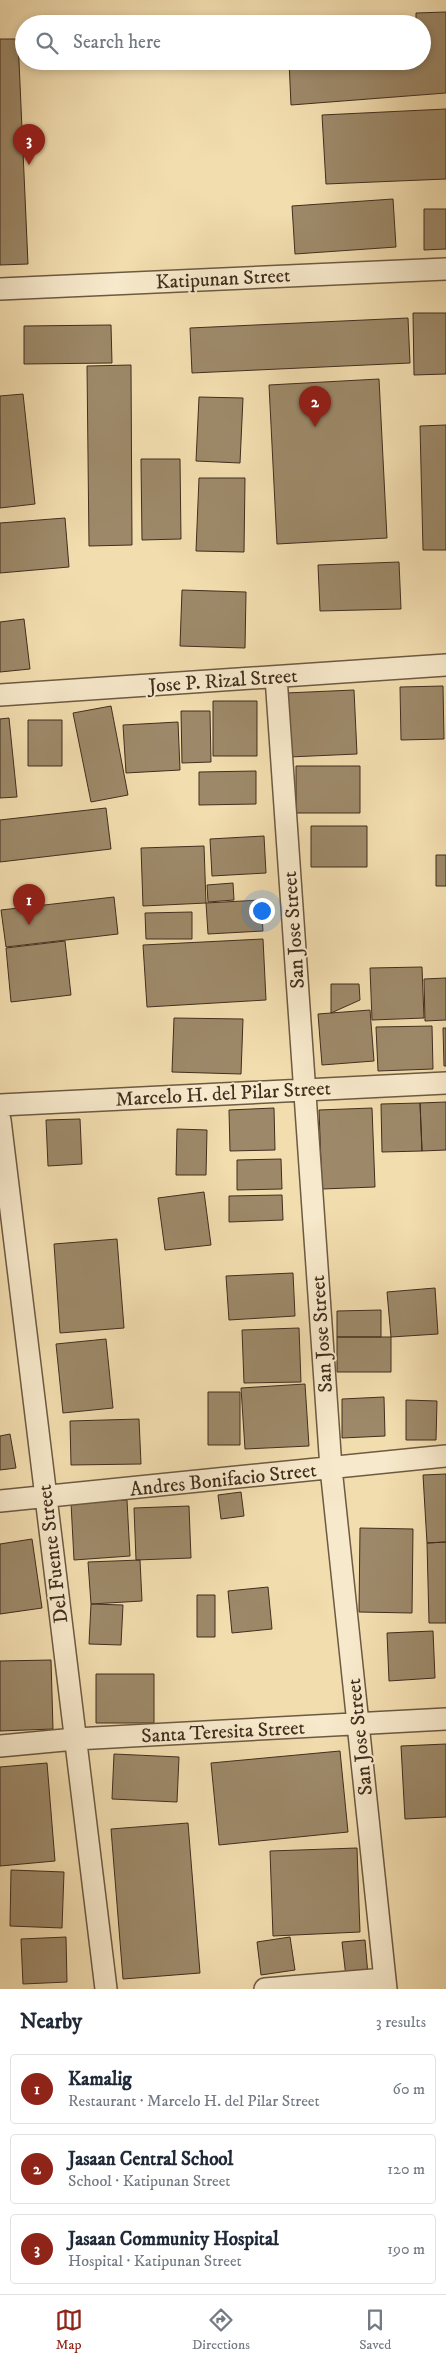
<!DOCTYPE html>
<html lang="en">
<head>
<meta charset="utf-8">
<style>
  :root { --surface:#fff; --page:#f6f6f7; --text:#1f2937; --muted:#747a83; --line:#e0e1e3; --accent:#8f2418 }
  body { margin:0; font-family:"IM FELL DW Pica",serif; background:var(--page); color:var(--text) }
  .you { position:absolute; left:261px; top:910px; width:18px; height:18px; margin:-12px; border:4px solid #fff; border-radius:50%; background:#1a73e8; box-shadow:0 0 0 8px #1a73e833 }
  .badge { display:grid; place-items:center; width:32px; height:32px; border-radius:50%; background:var(--accent); color:#fff; font-size:16px; font-weight:700 }
  .pin { position:absolute; translate:-50% -41px; filter:drop-shadow(0 1px 2px #0008) }
  .pin::after { content:''; position:absolute; top:26px; width:18px; height:15px; background:inherit; clip-path:polygon(0 0,100% 0,50% 100%) }
  .list { margin:0; padding:0; list-style:none }
  h2 { display:flex; justify-content:space-between; align-items:center; height:65px; margin:0; padding:0 20px; font-size:21px }
  h2 small { font-size:16px; font-weight:400; color:var(--muted) }
  .list li { display:grid; grid-template-columns:32px 1fr auto; gap:15px; align-items:center; box-sizing:border-box; height:70px; margin:0 10px 10px; padding:0 10px; border:1px solid var(--line); border-radius:5px }
  .list b { display:block; font-size:19px; white-space:nowrap }
  .list p { margin:0; font-size:16px; white-space:nowrap; color:var(--muted) }
  .list em { font-size:16px; font-style:normal; color:var(--muted) }
  .icon { flex:none; width:28px; height:28px; fill:none; stroke:currentColor; stroke-width:2; stroke-linecap:round; stroke-linejoin:round }
  .map { position:relative; flex:none; width:446px; height:1989px; overflow:hidden }
  .search { position:absolute; background:var(--surface); box-shadow:0 2px 8px #0003; left:15px; right:15px; top:15px; height:55px; display:flex; align-items:center; gap:12px; box-sizing:border-box; padding:0 18px; border-radius:28px; color:var(--muted); font-size:19px }
  .sheet { height:305px; background:var(--surface) }
  nav { display:flex; justify-content:space-around; align-items:center; box-sizing:border-box; height:70px; border-top:1px solid var(--line); background:var(--surface); font-size:14px; color:var(--muted) }
  nav a { display:grid; justify-items:center; gap:2px }
  nav .on { color:var(--accent) }
  .map>svg:first-child { display:block }
  .building { fill:#9d8969; stroke:#412e1e }
  .lines { fill:none; stroke-linecap:round; stroke-linejoin:round }
  .street-casing { stroke:#6d5a42; stroke-width:24 }
  .street { stroke:#f7e9cb; stroke-width:21 }
  .labels { text-anchor:middle; stroke-width:4; stroke-linejoin:round; paint-order:stroke }
  .street-label { font-size:20px; fill:#412e1e; stroke:#f7e9cb }
</style>
</head>
<body>
<div class="map">
<svg width="446" height="1989" viewBox="0 0 446 1989">
  <rect width="100%" height="100%" fill="#f2ddaf"/>
  <filter id="stains"><feTurbulence type="fractalNoise" baseFrequency=".004" numOctaves="4"/><feColorMatrix values="0 0 0 0 .2 0 0 0 0 .09 0 0 0 0 .02 0 0 0 .5 -.17"/></filter>
  <radialGradient id="worn" r=".72"><stop offset=".6" stop-color="#630" stop-opacity="0"/><stop offset="1" stop-color="#630" stop-opacity=".3"/></radialGradient>
  <path class="building" d="M446,12V93L291,105L289,61H422V24H416V13Z
    M0,39H18L28,264L0,265Z
    M446,109V179L326,184L322,115Z
    M393,199L396,247L295,254L292,206Z
    M424,209H446V249L424,250Z
    M413,313H446V374L414,375Z
    M408,318L410,363L192,373L190,328Z
    M111,325L112,363L24,364V326Z
    M131,365L132,545L89,546L87,366Z
    M379,379L387,538L277,544L269,385Z
    M23,394L35,504L0,508V396Z
    M199,397L243,398L240,463L196,461Z
    M446,425V550H423L420,426Z
    M141,459H180L181,539L142,540Z
    M199,478H245L244,552L196,551Z
    M65,518L69,567L0,573V523Z
    M399,562L401,609L320,611L318,565Z
    M182,590L246,592L245,648L180,646Z
    M24,619L30,669L0,672V622Z
    M443,686L444,739L401,740L400,687Z
    M354,690L357,754L289,757L286,693Z
    M213,701H257V756H213Z
    M111,706L128,795L91,802L73,713Z
    M181,711H210L211,762L182,763Z
    M9,718L17,797L0,798V719Z
    M28,720H62V766H28Z
    M178,722L180,770L126,773L123,725Z
    M296,766H360V813H296Z
    M256,771V804L199,805V772Z
    M106,808L111,849L0,862V820Z
    M311,826H367V867H311Z
    M264,836L266,873L212,876L210,839Z
    M204,846L206,903L143,906L141,848Z
    M436,855H446V886H436Z
    M233,883L234,900L208,902L207,885Z
    M114,897L118,934L6,947L1,910Z
    M261,900L263,931L208,934L206,903Z
    M192,912V939H146L145,913Z
    M263,939L266,1000L147,1007L143,945Z
    M65,941L71,995L11,1002L6,948Z
    M422,967L424,1018L372,1020L370,968Z
    M446,978V1020L425,1021L424,979Z
    M331,984H359L360,1000L331,1013Z
    M370,1010L374,1061L322,1065L318,1014Z
    M174,1018L243,1019L241,1074L172,1072Z
    M432,1026L433,1069L378,1071L376,1027Z
    M443,1028H446V1066H444Z
    M446,1102V1150L422,1151L420,1103Z
    M420,1103L422,1151L382,1152L381,1104Z
    M274,1108L275,1150L230,1151L229,1110Z
    M372,1108L375,1187L322,1189L319,1110Z
    M80,1119L82,1164L48,1166L46,1120Z
    M177,1129L207,1130L206,1175H176Z
    M281,1159L282,1189L237,1190V1160Z
    M204,1192L211,1245L165,1250L158,1198Z
    M282,1195L283,1220L229,1222V1196Z
    M117,1239L124,1328L60,1333L54,1244Z
    M293,1273L295,1316L229,1320L226,1276Z
    M435,1288L438,1334L391,1337L387,1292Z
    M381,1310V1337H337V1311Z
    M299,1328L301,1382L244,1383L242,1330Z
    M337,1337H391V1372H337Z
    M106,1339L113,1408L63,1413L56,1344Z
    M305,1384L309,1446L245,1449L241,1388Z
    M208,1392H240V1445H208Z
    M384,1397L385,1436L342,1438V1399Z
    M406,1400L437,1401L436,1440H406Z
    M139,1419L141,1464L71,1465L70,1421Z
    M10,1434L16,1468L0,1470V1436Z
    M446,1474V1542L427,1543L423,1475Z
    M241,1492L244,1516L221,1519L218,1495Z
    M127,1500L130,1556L74,1560L71,1503Z
    M189,1506L191,1558L136,1560L134,1508Z
    M360,1528L413,1529L412,1613L359,1612Z
    M32,1539L42,1608L0,1614V1544Z
    M446,1542V1623H429L427,1543Z
    M140,1560L142,1601L91,1604L88,1562Z
    M268,1587L272,1629L232,1633L228,1591Z
    M197,1595H215V1637H197Z
    M91,1604L123,1605L121,1645L89,1644Z
    M433,1631L435,1678L389,1681L387,1633Z
    M51,1660L53,1729L0,1731V1661Z
    M96,1674H154V1723H96Z
    M446,1744V1817L405,1819L401,1746Z
    M340,1751L348,1832L219,1845L211,1763Z
    M114,1754L179,1757L177,1802L112,1799Z
    M47,1763L55,1861L0,1866V1767Z
    M188,1823L200,1973L123,1979L111,1829Z
    M357,1848L360,1932L273,1936L270,1851Z
    M11,1870L64,1872L62,1928L10,1926Z
    M66,1937L67,1982L23,1984L21,1939Z
    M290,1937L295,1970L261,1975L257,1942Z
    M365,1940L368,1975L346,1977L342,1942Z"/>
  <g class="lines">
    <defs>
      <path id="street" d="M0,289L446,269
        M276,677L331,1468L386,1989
        M0,695L446,665
        M0,1105L446,1083
        M0,1120L106,1989
        M0,1501L446,1456
        M0,1746L75,1739L446,1719
        M265,1989L385,1979"/>
    </defs>
    <use href="#street" class="street-casing"/>
    <use href="#street" class="street"/>
  </g>
  <g class="labels">
    <g class="street-label">
      <text transform="translate(223 278) rotate(-3)" y="7">Katipunan Street</text>
      <text transform="translate(223 680) rotate(-4)" y="7">Jose P. Rizal Street</text>
      <text transform="translate(293 930) rotate(-94)" y="7">San Jose Street</text>
      <text transform="translate(223 1093) rotate(-3)" y="7">Marcelo H. del Pilar Street</text>
      <text transform="translate(321 1334) rotate(-94)" y="7">San Jose Street</text>
      <text transform="translate(223 1479) rotate(-6)" y="7">Andres Bonifacio Street</text>
      <text transform="translate(52 1554) rotate(-97)" y="7">Del Fuente Street</text>
      <text transform="translate(223 1731) rotate(-3)" y="7">Santa Teresita Street</text>
      <text transform="translate(359 1737) rotate(-96)" y="7">San Jose Street</text>
    </g>
  </g>
  <rect width="100%" height="100%" filter="url(#stains)"/>
  <rect width="100%" height="100%" fill="url(#worn)"/>
</svg>
<div class="you"></div>
<div class="pin badge" style="left:29px;top:925px">1</div>
<div class="pin badge" style="left:315px;top:427px">2</div>
<div class="pin badge" style="left:29px;top:165px">3</div>
<div class="search"><svg class="icon" aria-label="search" viewBox="0 0 24 24"><circle cx="10" cy="10" r="6"/><path d="M15 15l6 6"/></svg>Search here</div>
</div>
<section class="sheet">
<h2>Nearby<small>3 results</small></h2>
<ul class="list">
<li><span class="badge">1</span><div><b>Kamalig</b><p>Restaurant · Marcelo H. del Pilar Street</p></div><em>60 m</em></li>
<li><span class="badge">2</span><div><b>Jasaan Central School</b><p>School · Katipunan Street</p></div><em>120 m</em></li>
<li><span class="badge">3</span><div><b>Jasaan Community Hospital</b><p>Hospital · Katipunan Street</p></div><em>190 m</em></li>
</ul>
</section>
<nav>
<a class="on"><svg class="icon" aria-label="map" viewBox="0 0 24 24"><path d="M3 6l6-2 6 2 6-2v14l-6 2-6-2-6 2zM9 4v14M15 6v14"/></svg>Map</a>
<a><svg class="icon" aria-label="directions" viewBox="0 0 24 24"><path d="M12 3l9 9-9 9-9-9zM9 14v-3h6M13 9l2 2-2 2"/></svg>Directions</a>
<a><svg class="icon" aria-label="saved" viewBox="0 0 24 24"><path d="M7 4h10v16l-5-4-5 4z"/></svg>Saved</a>
</nav>
</body>
</html>
